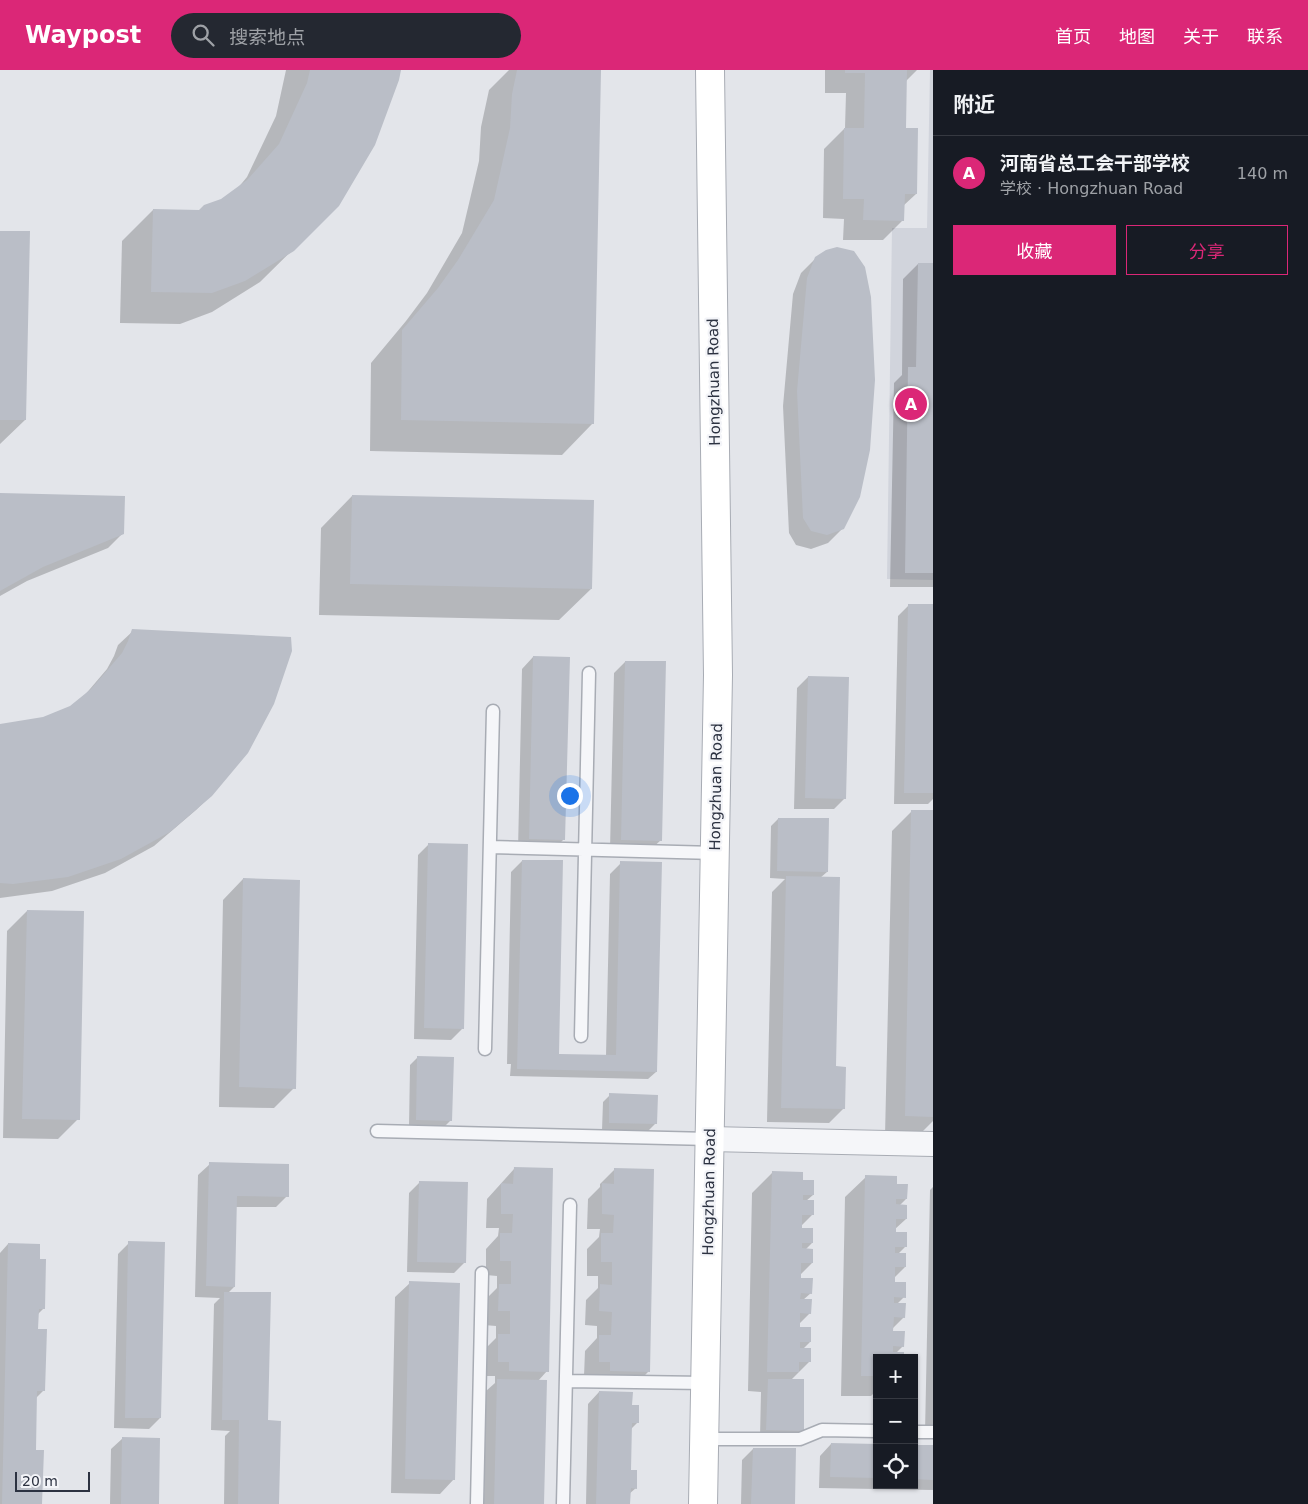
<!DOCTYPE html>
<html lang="zh">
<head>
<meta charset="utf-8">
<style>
  :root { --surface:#171b24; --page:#242831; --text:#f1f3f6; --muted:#9ea1a6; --line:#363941; --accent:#db2777 }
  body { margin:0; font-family:"DejaVu Sans","Noto Sans SC",sans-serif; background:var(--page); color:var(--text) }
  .controls { position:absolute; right:15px; bottom:15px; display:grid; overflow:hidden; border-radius:0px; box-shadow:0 1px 4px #0004 }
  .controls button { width:45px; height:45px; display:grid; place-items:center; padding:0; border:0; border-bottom:1px solid var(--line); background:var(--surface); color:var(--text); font:25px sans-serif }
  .scale { position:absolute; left:15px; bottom:12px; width:75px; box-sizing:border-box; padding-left:5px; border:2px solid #2c3241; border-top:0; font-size:14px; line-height:18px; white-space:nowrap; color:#2c3241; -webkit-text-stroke:4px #f3f4f8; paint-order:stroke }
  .you { position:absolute; left:569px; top:725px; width:18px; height:18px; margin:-12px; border:4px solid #fff; border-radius:50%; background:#1a73e8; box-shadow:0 0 0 8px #1a73e833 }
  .badge { display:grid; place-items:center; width:32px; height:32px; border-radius:50%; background:var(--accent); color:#fff; font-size:16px; font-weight:700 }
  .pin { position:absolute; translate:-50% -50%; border:2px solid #fff; box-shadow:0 1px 5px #0006 }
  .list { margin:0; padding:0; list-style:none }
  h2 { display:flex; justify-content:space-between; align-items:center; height:65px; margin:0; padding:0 20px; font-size:21px }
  h2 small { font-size:16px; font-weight:400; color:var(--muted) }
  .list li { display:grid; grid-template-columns:32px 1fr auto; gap:15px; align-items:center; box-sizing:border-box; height:75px; padding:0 20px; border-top:1px solid var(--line) }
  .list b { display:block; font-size:19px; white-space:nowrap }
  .list p { margin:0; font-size:16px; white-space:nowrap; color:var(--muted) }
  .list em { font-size:16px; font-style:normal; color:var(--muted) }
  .actions { display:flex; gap:10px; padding:15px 20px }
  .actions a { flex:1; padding:11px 0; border:1px solid var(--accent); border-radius:0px; text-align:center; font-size:18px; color:var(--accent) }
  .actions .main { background:var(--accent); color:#fff }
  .icon { flex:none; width:28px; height:28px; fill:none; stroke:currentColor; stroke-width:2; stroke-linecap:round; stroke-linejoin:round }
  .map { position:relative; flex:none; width:933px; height:1434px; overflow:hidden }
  header { display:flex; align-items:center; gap:30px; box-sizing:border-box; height:70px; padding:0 25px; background:var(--accent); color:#fff }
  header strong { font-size:24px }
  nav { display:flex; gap:28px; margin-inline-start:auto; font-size:18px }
  .search { width:350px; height:45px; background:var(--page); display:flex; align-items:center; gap:12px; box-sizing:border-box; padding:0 18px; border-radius:28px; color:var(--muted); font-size:19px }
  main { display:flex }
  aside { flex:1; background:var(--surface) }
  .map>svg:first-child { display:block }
  .built { fill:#d1d4dc }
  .shadow { fill:#0003 }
  .building { fill:#babec7 }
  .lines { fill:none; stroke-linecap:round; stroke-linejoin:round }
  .lane-casing { stroke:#a8acb4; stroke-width:15 }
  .street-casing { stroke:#a8acb4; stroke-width:26 }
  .secondary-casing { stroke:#a8acb4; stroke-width:30 }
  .lane { stroke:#f5f6f9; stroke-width:12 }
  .street { stroke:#f5f6f9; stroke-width:24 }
  .secondary { stroke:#fff; stroke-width:28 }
  .labels { text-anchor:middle; stroke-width:4.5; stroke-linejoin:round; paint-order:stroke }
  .street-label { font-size:15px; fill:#2c3241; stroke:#f3f4f8 }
</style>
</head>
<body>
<header>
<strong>Waypost</strong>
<div class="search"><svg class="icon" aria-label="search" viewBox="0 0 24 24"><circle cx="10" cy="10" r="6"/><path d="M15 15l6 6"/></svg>搜索地点</div>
<nav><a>首页</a><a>地图</a><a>关于</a><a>联系</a></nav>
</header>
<main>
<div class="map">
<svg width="933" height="1434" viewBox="0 0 933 1434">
  <rect width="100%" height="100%" fill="#e3e5ea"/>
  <path class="built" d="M930,0H933V510L887,509L892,158H927Z"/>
  <path class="shadow" d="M286,0H400L338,135L260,212L212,242L180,254L120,253L122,171L153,140L199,141L222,131L237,119L247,107L276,46Z
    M509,0H599L593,353L562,385L370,381L371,293L406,251L427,223L462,163L479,91L481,57L489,20Z
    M825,0H917L905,12L904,59L916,124L903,136V150L883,170H843L844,149L823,148L824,79L845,58L846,23H825Z
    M0,162L25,350L0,374Z
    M816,188L870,227L874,310L843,458L828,473L811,479L796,475L789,463L783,336L793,224L801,203Z
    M918,194H933V517H890L894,313L902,305L903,209Z
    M0,425L123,463L108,478L27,511L0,526Z
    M352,426L591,519L559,550L319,545L321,458Z
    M909,535H933V729L928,734H894L898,546Z
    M133,561L211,725L196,740L154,776L105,803L52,821L0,828V655L43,648L71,637L84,626L107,599L114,586L118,575Z
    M533,587L564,769L553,780H518L522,599Z
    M625,592L661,770L649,781L610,780L614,603Z
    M808,607L845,728L834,739H794L797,618Z
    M912,741H933V1051L917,1067L885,1066L892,761Z
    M778,749L827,802L820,808L835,997L844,1038L829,1053L767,1052L772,822L785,809L770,808L771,756Z
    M429,774L462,959L451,970L414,969L418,785Z
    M522,791L556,985L606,986L610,804L621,793L656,1002L648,1009L510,1006L511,994H507L511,802Z
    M243,809L294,1018L274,1038L219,1037L223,830Z
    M27,841L78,1049L58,1069L3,1068L7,861Z
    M418,987L451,1050L444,1057H409L410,995Z
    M610,1025L656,1053L648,1061L602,1060L603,1032Z
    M210,1094L287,1126L276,1137H235L234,1217L228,1223L267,1350L278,1434H224L225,1366L230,1361L211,1360L214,1234L220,1228L195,1227L198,1105Z
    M514,1099L547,1301L538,1311L543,1434H484L486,1321L495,1313V1306H483L484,1280L496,1268V1256L484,1255L485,1230L497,1218V1206L486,1205V1179L498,1166L499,1158H486L487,1129Z
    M615,1099L648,1302L634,1316L584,1306L585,1281L597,1268V1256L585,1255L586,1230L598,1218V1206H587V1179L599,1167L600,1159H587L588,1129L600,1117V1114Z
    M772,1103L802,1111L813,1125L806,1131L812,1145L801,1156V1159L812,1173L805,1180L812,1193L800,1205V1209L811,1223L803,1230L810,1243L799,1254V1258L810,1272L803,1279L809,1292L791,1310L802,1360L795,1368L760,1367L761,1322L748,1321L752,1123Z
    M866,1107L896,1115L906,1129L899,1136L906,1149L894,1160L905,1177L898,1184L905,1197L894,1208L893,1213L904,1227L897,1234L904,1247L892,1259V1262L903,1276L896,1283L877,1288V1320L871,1326H841L845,1127Z
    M420,1112L465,1192L454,1203L407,1202L409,1123Z
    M933,1117V1363H925L930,1120Z
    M129,1173L160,1348L149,1359L114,1358L118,1184Z
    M8,1174L39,1190L44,1238L38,1244L37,1261L44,1320L36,1328L35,1381L41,1434H0V1183Z
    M410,1213L454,1409L440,1424L391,1423L395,1227Z
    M599,1322L631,1336L638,1352L631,1359L630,1401L636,1418L629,1424V1434H586L588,1334Z
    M123,1368L158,1434H110L111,1379Z
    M831,1374L877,1375V1415H914V1376L933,1377V1420L819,1418L820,1386Z
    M753,1379L794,1434H741L742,1390Z"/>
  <path class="building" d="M310,0H401L399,10L375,75L339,136L294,181L245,211L212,223L151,222L153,139L199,140L204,135L221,129L247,110L279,74L307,13Z
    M517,0H601L594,354L401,350L402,260L438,218L458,190L494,130L510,58L512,24Z
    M845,0H907L906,58H918L917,124H905L904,151L863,150L864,129H843L844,58H864L865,3H845Z
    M0,161H30L26,350H0Z
    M837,177L854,181L865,197L871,227L875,310L870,380L860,427L844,459L827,465L811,461L803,448L797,321L807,208L815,187L826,180Z
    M918,193H933V503H905L908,297H916Z
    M0,423L125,426L124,464L43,497L0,521Z
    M352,425L594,430L592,519L350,514Z
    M908,534H933V723H904Z
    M132,559L291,567L292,581L274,634L248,683L212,726L170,762L121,789L68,807L13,814L0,813V654L43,647L70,636L91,619L122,583L128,571Z
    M533,586L570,587L565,770L529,769Z
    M625,591H666L662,771L621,770Z
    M808,606L849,607L846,729L805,728Z
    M911,740H933V1047L905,1046Z
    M778,748H829L828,802L777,801Z
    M428,773L468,774L464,959L424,958Z
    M522,790H563L559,984L616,985L620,791L662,792L657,1002L517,999Z
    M786,806L840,807L836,996L846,997L845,1039L781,1038Z
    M243,808L300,810L296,1019L239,1017Z
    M27,840L84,841L80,1050L22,1049Z
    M417,986L454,987L452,1051L416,1050Z
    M609,1023L658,1025L657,1054L609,1053Z
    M209,1092L289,1094V1127L237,1126L235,1217L206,1216Z
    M514,1097L553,1098L549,1302L509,1301V1292H498V1264H510V1241H498L499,1214H511V1191H500V1163H512L513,1144H501V1113L513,1114Z
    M614,1098L654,1099L650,1302L610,1301V1292H599V1265H611L612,1242L599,1241L600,1214L612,1215V1192H601V1163H613L614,1145L602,1144V1113L614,1114Z
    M772,1101L803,1102V1110H814V1125H803V1130H814V1145H802V1158H813V1173H802V1178L813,1179V1193H801V1208H813L812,1224L801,1223L800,1229H812L811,1244L800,1243V1257H811V1272H800V1278H811V1292H799V1302H767Z
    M865,1105L897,1106V1114H908L907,1129H896V1134L907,1135V1149H896V1162H907V1177H895V1183H906V1197H895V1212H906V1228L894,1227V1233H906L905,1248L894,1247L893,1261H905L904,1277L893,1276V1282H904V1288H877V1306H861Z
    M419,1111L468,1112L466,1193L417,1192Z
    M128,1171L165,1172L161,1348H125Z
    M8,1173L40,1174V1189H46L45,1239H39L38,1259H47L45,1321H37L36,1380H44L42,1434H2Z
    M409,1211L460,1213L455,1410L405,1409Z
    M224,1222H271L268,1350L281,1351L279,1434H238L239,1350H222Z
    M497,1309L547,1310L544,1434H494Z
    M768,1309H804V1361L766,1360Z
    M599,1321L633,1322L632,1335H639V1353H632L631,1400H637V1419L631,1418L630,1434H596Z
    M122,1367L160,1368L159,1434H121Z
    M831,1373L877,1374V1408L830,1407Z
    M914,1375H933V1410L914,1409Z
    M753,1378H796L795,1434H751Z"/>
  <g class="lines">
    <defs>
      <path id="lane" d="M490,777L715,783
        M581,966L589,603
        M485,979L493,641
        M377,1061L710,1069
        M566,1311L705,1313
        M914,1362H933
        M704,1369H800L822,1360L877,1361
        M477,1434L482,1203
        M563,1434L570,1135"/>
      <path id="street" d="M710,1069L933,1074"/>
      <path id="secondary" d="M703,1434L718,605L710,0"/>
    </defs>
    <use href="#lane" class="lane-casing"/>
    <use href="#street" class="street-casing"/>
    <use href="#secondary" class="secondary-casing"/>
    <use href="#lane" class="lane"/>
    <use href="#street" class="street"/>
    <use href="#secondary" class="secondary"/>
  </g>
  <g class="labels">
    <g class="street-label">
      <text transform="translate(714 312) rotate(-91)" y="5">Hongzhuan Road</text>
      <text transform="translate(716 717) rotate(-89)" y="5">Hongzhuan Road</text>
      <text transform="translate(709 1122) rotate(-89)" y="5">Hongzhuan Road</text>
    </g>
  </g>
</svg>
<div class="controls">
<button>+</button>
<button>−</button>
<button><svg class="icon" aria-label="locate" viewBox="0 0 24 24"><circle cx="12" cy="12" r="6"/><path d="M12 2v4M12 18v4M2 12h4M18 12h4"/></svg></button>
</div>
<div class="scale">20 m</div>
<div class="you"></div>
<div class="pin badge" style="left:911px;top:334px">A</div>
</div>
<aside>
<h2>附近<small></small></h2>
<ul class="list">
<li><span class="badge">A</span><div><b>河南省总工会干部学校</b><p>学校 · Hongzhuan Road</p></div><em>140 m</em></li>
</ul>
<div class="actions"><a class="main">收藏</a><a>分享</a></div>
</aside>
</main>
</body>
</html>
